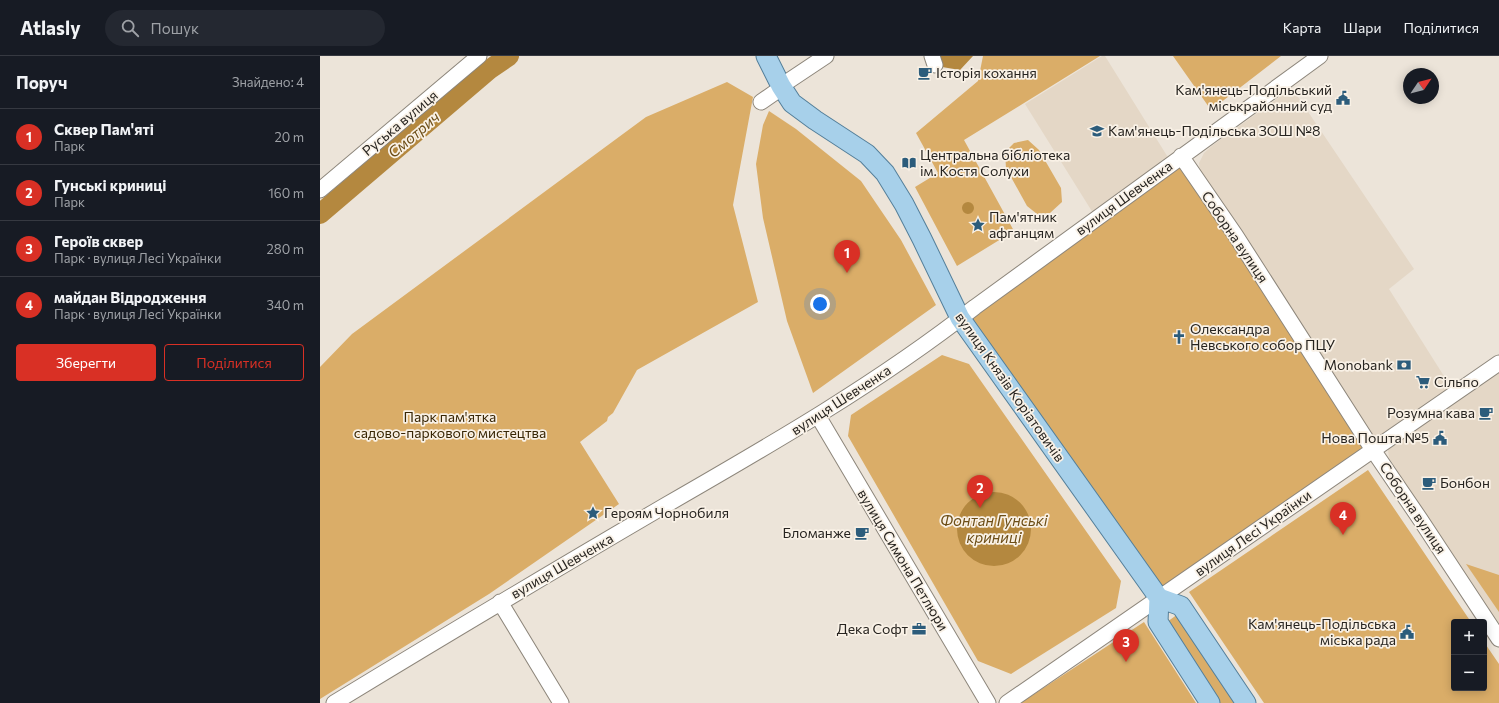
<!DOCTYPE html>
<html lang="uk">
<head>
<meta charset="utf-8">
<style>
  :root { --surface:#171b24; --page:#242831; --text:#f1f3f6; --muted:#9ea1a6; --line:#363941; --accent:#d93025 }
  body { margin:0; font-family:Commissioner,sans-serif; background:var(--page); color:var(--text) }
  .controls { position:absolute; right:12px; bottom:12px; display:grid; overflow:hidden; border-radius:4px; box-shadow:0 2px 10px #0003 }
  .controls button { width:36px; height:36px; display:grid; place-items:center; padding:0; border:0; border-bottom:1px solid var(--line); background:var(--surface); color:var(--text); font:20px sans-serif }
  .compass { position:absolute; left:1083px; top:12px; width:36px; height:36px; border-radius:50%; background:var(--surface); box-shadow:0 2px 10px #0003; rotate:55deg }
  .you { position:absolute; left:500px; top:248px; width:14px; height:14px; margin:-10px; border:3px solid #fff; border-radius:50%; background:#1a73e8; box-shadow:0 0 0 6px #1a73e833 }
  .badge { display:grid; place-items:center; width:26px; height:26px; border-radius:50%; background:var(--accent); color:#fff; font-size:13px; font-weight:700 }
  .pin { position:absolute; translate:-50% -33px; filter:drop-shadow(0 1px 2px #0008) }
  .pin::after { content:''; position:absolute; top:21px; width:14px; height:12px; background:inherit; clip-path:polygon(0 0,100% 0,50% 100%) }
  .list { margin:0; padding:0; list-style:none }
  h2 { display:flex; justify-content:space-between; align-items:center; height:52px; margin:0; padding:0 16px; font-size:17px }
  h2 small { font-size:13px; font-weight:400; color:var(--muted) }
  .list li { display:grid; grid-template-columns:26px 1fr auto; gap:12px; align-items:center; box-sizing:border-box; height:56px; padding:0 16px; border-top:1px solid var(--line) }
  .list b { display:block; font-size:15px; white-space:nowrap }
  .list p { margin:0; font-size:13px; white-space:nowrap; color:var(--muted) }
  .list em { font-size:13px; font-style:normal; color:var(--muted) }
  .actions { display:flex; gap:8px; padding:12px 16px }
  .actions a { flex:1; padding:9px 0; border:1px solid var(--accent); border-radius:4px; text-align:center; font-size:14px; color:var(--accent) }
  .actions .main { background:var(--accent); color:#fff }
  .icon { flex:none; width:22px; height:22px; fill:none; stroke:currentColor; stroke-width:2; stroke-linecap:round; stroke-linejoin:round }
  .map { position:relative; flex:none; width:1179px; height:647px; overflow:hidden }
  header { display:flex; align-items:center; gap:24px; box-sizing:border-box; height:56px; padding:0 20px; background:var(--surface); border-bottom:1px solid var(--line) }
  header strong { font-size:19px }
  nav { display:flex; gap:22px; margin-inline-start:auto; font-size:14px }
  .search { width:280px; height:36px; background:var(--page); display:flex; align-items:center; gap:10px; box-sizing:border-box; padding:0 14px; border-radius:22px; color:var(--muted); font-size:15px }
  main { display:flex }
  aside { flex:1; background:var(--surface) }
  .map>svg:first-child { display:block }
  .built { fill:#e4d7c6 }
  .green { fill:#daad68 }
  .water { fill:#b4883f }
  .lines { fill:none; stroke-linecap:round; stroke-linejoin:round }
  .river { stroke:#b4883f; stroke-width:20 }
  .minor-casing { stroke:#8d867b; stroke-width:17 }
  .major-casing { stroke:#547f9a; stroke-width:21 }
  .minor { stroke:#fff; stroke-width:15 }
  .major { stroke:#a7d0ea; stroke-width:19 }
  .labels { text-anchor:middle; stroke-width:3.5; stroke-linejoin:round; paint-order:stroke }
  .poi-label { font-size:14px; fill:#272420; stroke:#f9f1e6; text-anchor:start }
  .street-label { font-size:14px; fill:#272420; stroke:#f9f1e6 }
  .park-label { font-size:14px; fill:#382605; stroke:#f9f1e6 }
  .water-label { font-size:15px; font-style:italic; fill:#6c4d16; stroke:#f9f1e6 }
</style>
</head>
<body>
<header>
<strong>Atlasly</strong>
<div class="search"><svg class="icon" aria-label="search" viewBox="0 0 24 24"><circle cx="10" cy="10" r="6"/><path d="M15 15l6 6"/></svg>Пошук</div>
<nav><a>Карта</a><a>Шари</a><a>Поділитися</a></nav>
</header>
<main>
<aside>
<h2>Поруч<small>Знайдено: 4</small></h2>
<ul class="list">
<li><span class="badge">1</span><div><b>Сквер Пам'яті</b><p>Парк</p></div><em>20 m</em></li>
<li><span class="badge">2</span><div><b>Гунські криниці</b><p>Парк</p></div><em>160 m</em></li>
<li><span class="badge">3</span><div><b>Героїв сквер</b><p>Парк · вулиця Лесі Українки</p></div><em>280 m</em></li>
<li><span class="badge">4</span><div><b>майдан Відродження</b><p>Парк · вулиця Лесі Українки</p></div><em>340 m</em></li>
</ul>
<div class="actions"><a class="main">Зберегти</a><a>Поділитися</a></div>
</aside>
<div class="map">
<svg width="1179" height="647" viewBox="0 0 1179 647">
  <rect width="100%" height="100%" fill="#ece4d9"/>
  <path class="built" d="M782,0H785L849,103L773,157L705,48Z
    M972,32L1094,213L1069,233L1134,336L1064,382L1056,381L1048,375L880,117L879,107L884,97L893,89Z
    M1179,317V572L1126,493L1069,402L1068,394L1071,389Z"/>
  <path class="green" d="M663,0H780L644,84L694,175L637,210L595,131L618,117L596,77L658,25Z
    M853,0H961L891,54Z
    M407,26L433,41L413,149L438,246L317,314L293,357L288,361L287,365L260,386L299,448L169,538L0,643V311L32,278L326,61Z
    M449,55L476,73L541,125L581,184L616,249L493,337L467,265L443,162L436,108L443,69Z
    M708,84L719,94L741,132L742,146L730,157L717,158L707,150L686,112L685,96L694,87Z
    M861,100L1053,394L839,542L640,262Z
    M622,299L649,308L801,525L796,552L691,618L658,605L528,380L531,359Z
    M1048,414L1151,566H1134V632H1164V586L1179,608V647H944L869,536Z
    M1146,508L1179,519V556Z
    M858,558L919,647H899L847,566Z
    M824,566L876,647H702V646Z"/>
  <path class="water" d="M617,0H653L640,14L622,11Z
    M642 152a6 6 0 1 1 12 0a6 6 0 1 1-12 0Z
    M637 473a37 37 0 1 1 74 0a37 37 0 1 1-74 0Z"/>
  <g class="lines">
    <path class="river" d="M0,158L170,13L189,0"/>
    <defs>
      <path id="minor" d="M612,0L615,9
        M461,30L506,0
        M441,46L454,37
        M861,100L916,180L1053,394L1100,463L1179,583
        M0,134L159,0
        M498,360L668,647
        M180,546L241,647
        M14,647C124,580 235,514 346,449C452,388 558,327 655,251L1000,0
        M687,647L1179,307"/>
      <path id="major" d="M446,0L461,30L472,47L495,64L547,98L565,117L584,148L602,183L640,262L839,542L861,550L926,647
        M839,542L838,566L890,647"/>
    </defs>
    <use href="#minor" class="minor-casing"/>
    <use href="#major" class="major-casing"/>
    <use href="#minor" class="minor"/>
    <use href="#major" class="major"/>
  </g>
  <defs>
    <symbol id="cafe-bare" viewBox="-9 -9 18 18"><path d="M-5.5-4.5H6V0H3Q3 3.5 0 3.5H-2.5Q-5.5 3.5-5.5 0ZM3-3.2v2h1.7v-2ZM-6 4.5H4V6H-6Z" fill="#2c5c7b" stroke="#f9f1e6" stroke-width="2.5" paint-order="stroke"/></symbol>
    <symbol id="civic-bare" viewBox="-9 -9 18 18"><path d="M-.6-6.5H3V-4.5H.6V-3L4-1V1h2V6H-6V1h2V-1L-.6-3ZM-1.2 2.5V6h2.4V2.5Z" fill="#2c5c7b" stroke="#f9f1e6" stroke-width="2.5" paint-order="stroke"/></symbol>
    <symbol id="school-bare" viewBox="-9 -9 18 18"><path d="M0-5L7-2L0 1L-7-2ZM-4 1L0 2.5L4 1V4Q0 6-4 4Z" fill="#2c5c7b" stroke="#f9f1e6" stroke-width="2.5" paint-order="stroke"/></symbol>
    <symbol id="library-bare" viewBox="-9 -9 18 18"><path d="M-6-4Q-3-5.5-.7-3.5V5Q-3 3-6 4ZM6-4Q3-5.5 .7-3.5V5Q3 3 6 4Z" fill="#2c5c7b" stroke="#f9f1e6" stroke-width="2.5" paint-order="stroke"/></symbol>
    <symbol id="sight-bare" viewBox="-9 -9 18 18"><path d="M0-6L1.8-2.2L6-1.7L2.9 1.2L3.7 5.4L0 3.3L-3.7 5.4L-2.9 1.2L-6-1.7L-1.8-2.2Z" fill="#2c5c7b" stroke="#f9f1e6" stroke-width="2.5" paint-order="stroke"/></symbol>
    <symbol id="church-bare" viewBox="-9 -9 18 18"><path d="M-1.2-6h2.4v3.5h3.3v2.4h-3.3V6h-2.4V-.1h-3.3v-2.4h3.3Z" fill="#2c5c7b" stroke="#f9f1e6" stroke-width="2.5" paint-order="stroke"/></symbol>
    <symbol id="bank-bare" viewBox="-9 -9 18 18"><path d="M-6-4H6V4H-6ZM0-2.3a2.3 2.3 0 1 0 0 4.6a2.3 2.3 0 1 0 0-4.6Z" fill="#2c5c7b" stroke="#f9f1e6" stroke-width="2.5" paint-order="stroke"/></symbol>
    <symbol id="supermarket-bare" viewBox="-9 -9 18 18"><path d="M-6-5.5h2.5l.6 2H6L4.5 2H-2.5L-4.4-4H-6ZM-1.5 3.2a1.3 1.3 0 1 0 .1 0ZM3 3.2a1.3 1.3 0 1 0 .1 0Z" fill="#2c5c7b" stroke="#f9f1e6" stroke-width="2.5" paint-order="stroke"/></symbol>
    <symbol id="office-bare" viewBox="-9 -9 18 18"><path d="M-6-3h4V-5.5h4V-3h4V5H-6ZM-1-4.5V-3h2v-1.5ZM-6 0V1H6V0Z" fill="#2c5c7b" stroke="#f9f1e6" stroke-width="2.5" paint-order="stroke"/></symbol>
  </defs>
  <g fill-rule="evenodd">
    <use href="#cafe-bare" x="595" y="7" width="20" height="20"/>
    <use href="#civic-bare" x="1013" y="32" width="20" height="20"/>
    <use href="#school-bare" x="767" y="65" width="20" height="20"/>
    <use href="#library-bare" x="579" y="97" width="20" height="20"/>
    <use href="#sight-bare" x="648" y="159" width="20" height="20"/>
    <use href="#church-bare" x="849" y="271" width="20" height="20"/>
    <use href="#bank-bare" x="1074" y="299" width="20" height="20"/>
    <use href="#supermarket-bare" x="1093" y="316" width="20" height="20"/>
    <use href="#cafe-bare" x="1156" y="347" width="20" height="20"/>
    <use href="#civic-bare" x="1110" y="372" width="20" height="20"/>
    <use href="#cafe-bare" x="1099" y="417" width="20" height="20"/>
    <use href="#sight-bare" x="263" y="447" width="20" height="20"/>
    <use href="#cafe-bare" x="532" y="467" width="20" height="20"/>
    <use href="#office-bare" x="589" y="563" width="20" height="20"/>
    <use href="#civic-bare" x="1077" y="566" width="20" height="20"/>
  </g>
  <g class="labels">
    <g class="poi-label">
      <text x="616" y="22">Історія кохання</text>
      <text x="1012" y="39" text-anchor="end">Кам'янець-Подільський<tspan x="1012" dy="16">міськрайонний суд</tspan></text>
      <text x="788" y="80">Кам'янець-Подільська ЗОШ №8</text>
      <text x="600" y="104">Центральна бібліотека<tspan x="600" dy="16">ім. Костя Солухи</tspan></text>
      <text x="669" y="166">Пам'ятник<tspan x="669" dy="16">афганцям</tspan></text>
      <text x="870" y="278">Олександра<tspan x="870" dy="16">Невського собор ПЦУ</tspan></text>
      <text x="1073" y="314" text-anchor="end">Monobank</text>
      <text x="1114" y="331">Сільпо</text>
      <text x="1155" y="362" text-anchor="end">Розумна кава</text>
      <text x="1109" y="387" text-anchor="end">Нова Пошта №5</text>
      <text x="1120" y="432">Бонбон</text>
      <text x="284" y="462">Героям Чорнобиля</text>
      <text x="531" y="482" text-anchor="end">Бломанже</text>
      <text x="1076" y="573" text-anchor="end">Кам'янець-Подільська<tspan x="1076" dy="16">міська рада</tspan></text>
      <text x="588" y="578" text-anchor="end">Дека Софт</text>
    </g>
    <g class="street-label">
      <text transform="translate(80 67) rotate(-40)" y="5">Руська вулиця</text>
      <text transform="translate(804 142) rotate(-36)" y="5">вулиця Шевченка</text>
      <text transform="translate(915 181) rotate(56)" y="5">Соборна вулиця</text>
      <text transform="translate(690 331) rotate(55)" y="5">вулиця Князів Коріатовичів</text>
      <text transform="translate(521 344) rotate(-33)" y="5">вулиця Шевченка</text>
      <text transform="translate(1093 452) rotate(56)" y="5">Соборна вулиця</text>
      <text transform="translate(933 477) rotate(-35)" y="5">вулиця Лесі Українки</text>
      <text transform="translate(583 504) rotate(59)" y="5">вулиця Симона Петлюри</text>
      <text transform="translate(242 510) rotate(-30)" y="5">вулиця Шевченка</text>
    </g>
    <g class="park-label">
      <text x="130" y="366">Парк пам'ятка<tspan x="130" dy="16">садово-паркового мистецтва</tspan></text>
    </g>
    <g class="water-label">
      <text transform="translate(94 79) rotate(-40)" y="5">Смотрич</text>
      <text x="674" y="470">Фонтан Гунські<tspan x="674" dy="17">криниці</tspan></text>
    </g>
  </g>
</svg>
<div class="controls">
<button>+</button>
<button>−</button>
</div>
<svg class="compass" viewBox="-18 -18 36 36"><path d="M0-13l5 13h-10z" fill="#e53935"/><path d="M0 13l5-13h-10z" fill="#9ea1a6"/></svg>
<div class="you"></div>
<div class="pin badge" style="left:527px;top:217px">1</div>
<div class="pin badge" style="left:660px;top:452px">2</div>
<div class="pin badge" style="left:806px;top:606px">3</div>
<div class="pin badge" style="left:1023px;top:479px">4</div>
</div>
</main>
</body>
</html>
